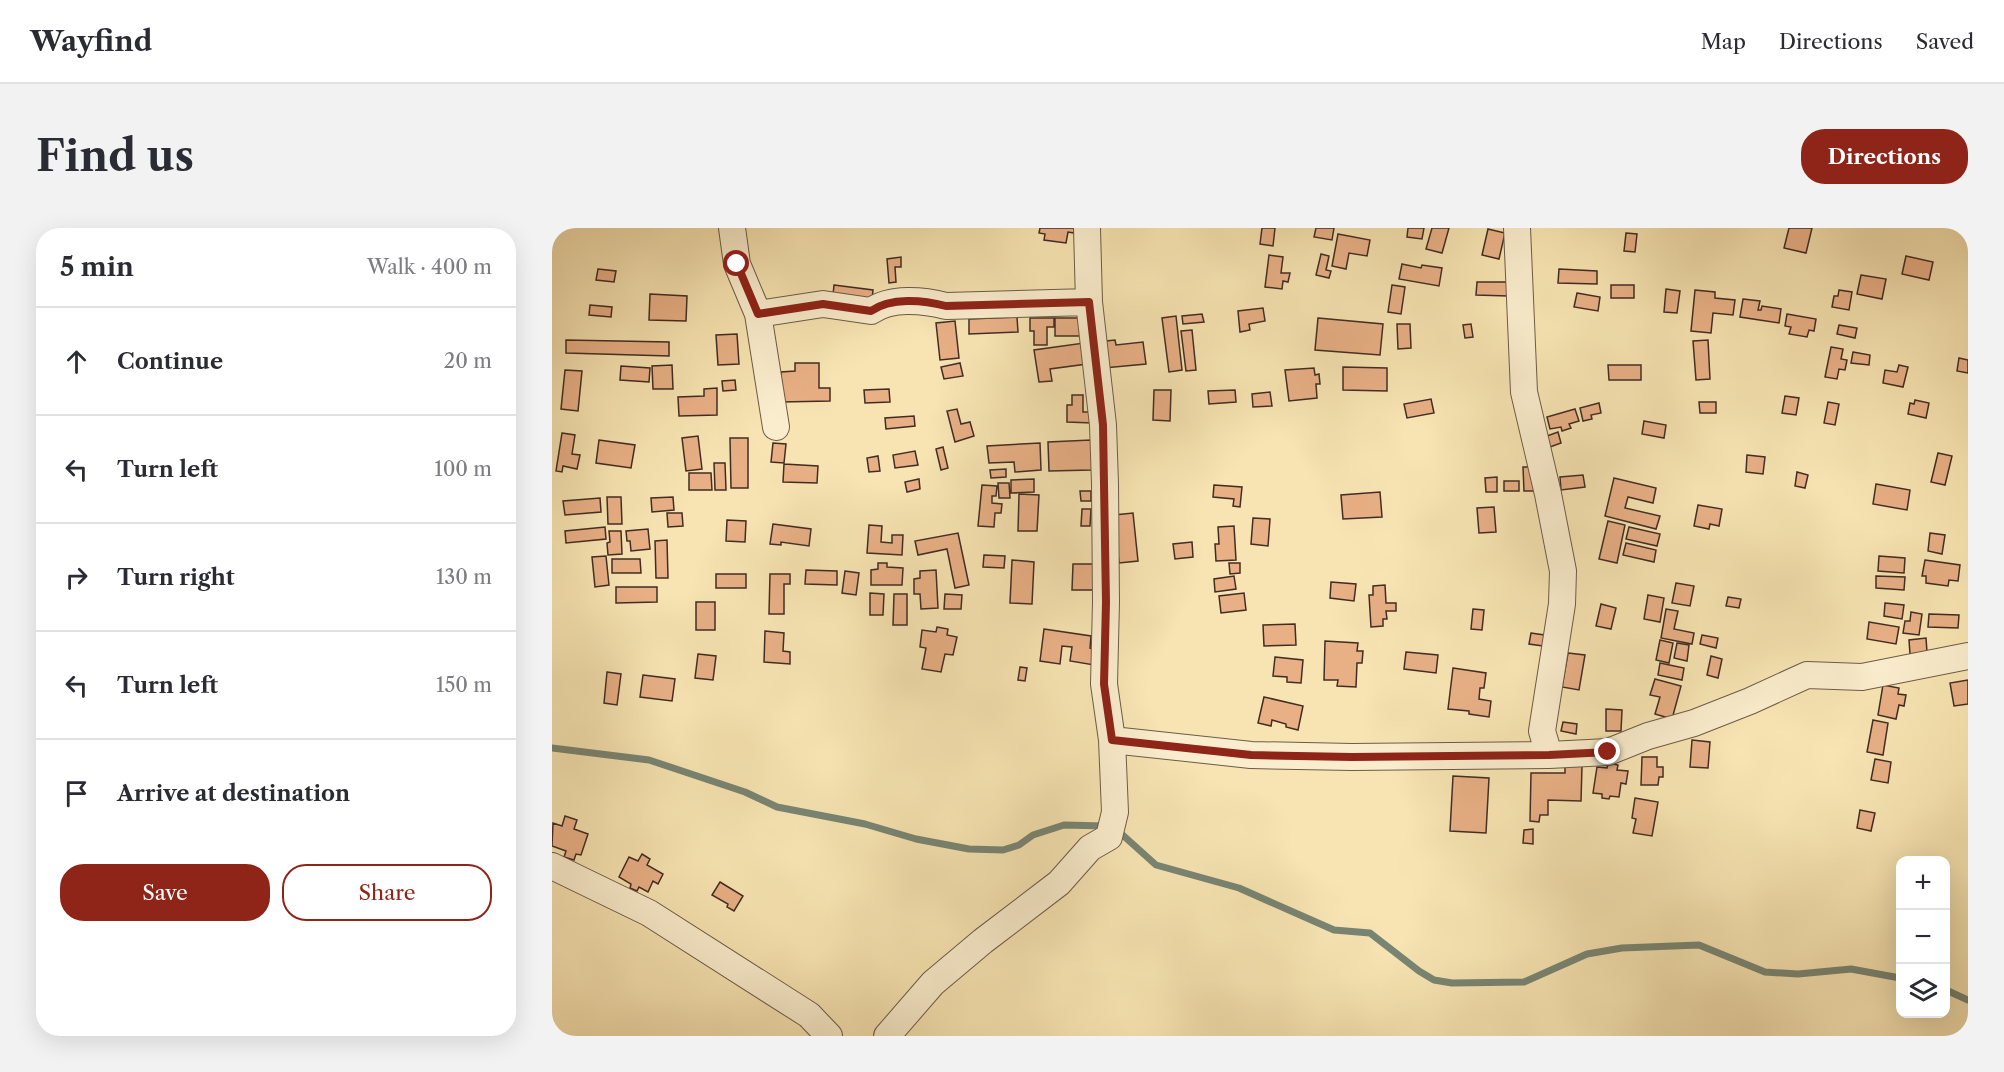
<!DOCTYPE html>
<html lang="en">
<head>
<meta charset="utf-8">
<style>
  :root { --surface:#fff; --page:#f2f2f3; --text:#2b2b33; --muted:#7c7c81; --line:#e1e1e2; --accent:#8f2418 }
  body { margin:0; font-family:"Libre Caslon Text",serif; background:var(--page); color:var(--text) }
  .controls { position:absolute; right:18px; bottom:18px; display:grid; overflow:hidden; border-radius:12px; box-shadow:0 6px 24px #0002 }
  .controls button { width:54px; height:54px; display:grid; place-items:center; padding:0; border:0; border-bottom:2px solid var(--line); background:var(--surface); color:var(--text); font:30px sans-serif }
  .stop { position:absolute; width:18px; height:18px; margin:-14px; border:4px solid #8f2418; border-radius:50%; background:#fff }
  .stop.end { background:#8f2418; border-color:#fff; box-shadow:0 2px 6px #0008 }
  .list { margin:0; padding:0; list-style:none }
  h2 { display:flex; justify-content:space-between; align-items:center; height:78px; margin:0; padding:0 24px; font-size:26px }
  h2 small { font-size:20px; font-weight:400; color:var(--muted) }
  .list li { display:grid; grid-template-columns:39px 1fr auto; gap:18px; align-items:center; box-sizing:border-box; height:108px; padding:0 24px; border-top:2px solid var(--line) }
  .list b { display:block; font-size:22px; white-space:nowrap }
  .list em { font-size:20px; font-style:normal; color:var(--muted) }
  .actions { display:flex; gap:12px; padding:18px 24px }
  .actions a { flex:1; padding:14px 0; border:2px solid var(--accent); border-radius:24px; text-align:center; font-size:21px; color:var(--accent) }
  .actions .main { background:var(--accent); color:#fff }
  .icon { flex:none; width:33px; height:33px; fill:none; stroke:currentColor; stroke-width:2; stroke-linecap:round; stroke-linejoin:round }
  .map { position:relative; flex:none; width:1416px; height:808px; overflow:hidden; border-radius:24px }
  header { display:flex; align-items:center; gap:36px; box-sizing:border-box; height:84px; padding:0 30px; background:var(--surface); border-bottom:2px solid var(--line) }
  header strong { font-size:28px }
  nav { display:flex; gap:33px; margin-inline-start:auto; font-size:21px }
  .intro { display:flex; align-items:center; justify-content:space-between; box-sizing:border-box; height:144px; padding:0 36px }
  h1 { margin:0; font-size:42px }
  .button { padding:15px 27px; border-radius:24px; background:var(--accent); color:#fff; font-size:21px; font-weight:700 }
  main { display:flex; gap:36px; padding:0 36px }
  aside { flex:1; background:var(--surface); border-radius:24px; box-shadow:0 6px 24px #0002 }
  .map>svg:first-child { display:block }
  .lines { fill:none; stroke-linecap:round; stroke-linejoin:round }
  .stream { stroke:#788573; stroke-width:7 }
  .building { fill:#e9b086; stroke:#402d24; stroke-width:1.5 }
  .minor-casing { stroke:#6e5b48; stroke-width:28 }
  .minor { stroke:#faedcd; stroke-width:26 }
  .route { stroke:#8f2418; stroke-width:8 }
</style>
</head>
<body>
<header>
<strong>Wayfind</strong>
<nav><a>Map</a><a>Directions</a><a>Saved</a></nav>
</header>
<div class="intro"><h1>Find us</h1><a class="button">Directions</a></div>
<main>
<aside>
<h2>5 min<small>Walk · 400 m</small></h2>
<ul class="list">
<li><svg class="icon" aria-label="ahead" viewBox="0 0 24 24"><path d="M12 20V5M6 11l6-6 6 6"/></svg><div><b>Continue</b></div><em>20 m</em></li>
<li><svg class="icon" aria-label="left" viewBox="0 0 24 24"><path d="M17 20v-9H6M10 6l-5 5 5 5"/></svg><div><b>Turn left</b></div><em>100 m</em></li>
<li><svg class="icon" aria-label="right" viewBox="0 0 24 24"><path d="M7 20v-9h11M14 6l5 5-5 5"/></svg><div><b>Turn right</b></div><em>130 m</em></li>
<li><svg class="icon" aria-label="left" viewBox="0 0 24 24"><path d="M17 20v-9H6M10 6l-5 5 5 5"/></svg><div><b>Turn left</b></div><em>150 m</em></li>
<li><svg class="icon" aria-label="arrive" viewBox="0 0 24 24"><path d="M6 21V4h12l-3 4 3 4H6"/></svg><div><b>Arrive at destination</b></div></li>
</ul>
<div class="actions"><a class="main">Save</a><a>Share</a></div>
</aside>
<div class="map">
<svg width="1416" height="808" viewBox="0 0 1416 808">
  <rect width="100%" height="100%" fill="#f7e4b2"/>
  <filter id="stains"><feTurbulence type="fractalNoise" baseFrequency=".00333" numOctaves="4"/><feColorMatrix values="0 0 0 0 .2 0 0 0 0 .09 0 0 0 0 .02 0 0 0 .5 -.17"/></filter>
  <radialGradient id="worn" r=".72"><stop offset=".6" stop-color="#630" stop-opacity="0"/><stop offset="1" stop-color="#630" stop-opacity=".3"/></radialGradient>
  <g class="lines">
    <path class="stream" d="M0,520L97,532L193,564L225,579L313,596L364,611L417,621L451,622L467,617L481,607L512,597L553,598
      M564,601L604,637L687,660L782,702L818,705L867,743L882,752L900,755L972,754L1035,726L1070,720L1147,717L1213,744L1246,746L1299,741L1348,750
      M1394,762L1416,772"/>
  </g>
  <path class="building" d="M488,0H522V5L516,4L514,15L492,12L493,6L487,5Z
    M710,0H723L721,18L708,16Z
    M764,0H782L780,12L762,9Z
    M856,0H872L870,11L855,9Z
    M880,0H897L890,25L874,21Z
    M1237,0H1260L1254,25L1232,20Z
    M936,1L953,5L947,31L930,27Z
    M1074,5L1085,6L1083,24L1072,23Z
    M786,6L818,12L815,28L797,25L794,41L780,38Z
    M769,26L777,28L774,42L779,43L777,50L764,47Z
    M717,27L731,29L729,45H738L736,54L731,53L730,61L713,59Z
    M1354,28L1381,34L1377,52L1350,46Z
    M349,29V39H343L344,54L337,55L335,31Z
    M850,36L869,40L870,37L890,40L887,58L847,51Z
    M46,41L64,43L62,54L44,52Z
    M1007,41L1045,43V56L1006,55Z
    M1309,47L1334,51L1330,71L1305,66Z
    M925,54H956V68L924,67Z
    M282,57L321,62L319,82L280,77Z
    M840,57L853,59L849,86L836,84Z
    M1059,57H1082V70H1059Z
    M1114,61L1128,63L1125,85L1112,84Z
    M1143,62L1163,64V70L1183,72L1181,87L1161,85L1159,105L1139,103Z
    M1287,62L1300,64L1297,82L1280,79L1282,68H1286Z
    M1025,65L1048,69L1046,83L1022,79Z
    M98,66L135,68L134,93L97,92Z
    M1191,71L1208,73L1206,82H1209L1210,78L1229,81L1227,95L1188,89Z
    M38,77L60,79L59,89L37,87Z
    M711,80L713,93L697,96L698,102L688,104L686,83Z
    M650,86L652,94L631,96L630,88Z
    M1235,86L1264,91L1262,103L1257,102L1255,109L1237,106L1239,99L1233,98Z
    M624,88L630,142L617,144L610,90Z
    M465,89L466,104L417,106V91Z
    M478,90H502V99H495V117H482V103H478Z
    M503,90H532L533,108H503Z
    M766,90L831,96L828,127L763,122Z
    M403,93L407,130L388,132L384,95Z
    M845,96H858L859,120L846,121Z
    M919,96L921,109L913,110L911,97Z
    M1287,97L1305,100L1303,110L1285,106Z
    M640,102L644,142L634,143L629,103Z
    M185,106L187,136L166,137L164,107Z
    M14,112L117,114V128L14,125Z
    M563,112L564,117L591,114L594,136L552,140L554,113Z
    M1156,112L1158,151L1144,152L1141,113Z
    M532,115L535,136L498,141L500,153L487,154L482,122Z
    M1279,119L1291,121L1289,131L1295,132L1293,142L1287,141L1285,151L1273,149Z
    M1301,124L1318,127L1317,137L1299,135Z
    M1407,130L1416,132V145L1405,143Z
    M243,135H267V160H278V173L229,174V144L243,143Z
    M408,135L411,148L392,151L389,139Z
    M120,137L121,161H101L100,138Z
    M1056,137H1089V152H1057Z
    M1347,137L1356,139L1351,159L1331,155L1333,142L1345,144Z
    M69,138L98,140L97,154L68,152Z
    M791,139L835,140V163L791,162Z
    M762,140L763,147L767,146L768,156H764L765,170L737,173L733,142Z
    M13,142L30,143L26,183L9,181Z
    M183,152L184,162L171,163L170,153Z
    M165,160V187L127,188L126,169L152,168V161Z
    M337,161L338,174L313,175L312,162Z
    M602,162H619L618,193L601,192Z
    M683,162L684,174L657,176L656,163Z
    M718,164L720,178L701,179L700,166Z
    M520,167H531V184H540V195L515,194V177H520Z
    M1233,168L1247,170L1244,187L1230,185Z
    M879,171L882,185L855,190L852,176Z
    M1363,172L1377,175L1374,190L1356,186L1358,175L1362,176Z
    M1147,174H1164V185H1148Z
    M1276,174L1287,176L1283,197L1272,195Z
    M1047,175L1049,185L1039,187L1040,191L1031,193L1028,180Z
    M405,181L409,196L418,194L422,208L403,214L395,183Z
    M1023,181L1027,193L1017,196L1019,200L1010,203L1009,199L998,201L995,189Z
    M362,188L363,198L334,201L333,190Z
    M1092,193L1114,197L1112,210L1090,206Z
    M1006,204L1009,215L998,219L995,208Z
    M10,205L23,207L20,226L28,227L25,241L11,238L10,244L4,243Z
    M146,208L150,241L134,243L130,210Z
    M178,210H196V260H179Z
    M47,212L83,217L79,240L44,235Z
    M539,212L540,242L497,243L496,214Z
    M221,215L234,216L232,235L219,234Z
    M488,215L489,242L463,244L462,234L437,235L435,218Z
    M391,219L396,240L389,242L384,221Z
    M363,223L366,237L343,240L341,227Z
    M1386,225L1400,228L1393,257L1379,254Z
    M1195,227L1213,229L1211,246L1194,244Z
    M326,228L328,243L317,244L315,230Z
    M162,235H173L174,262H163Z
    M232,236L266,238L265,255L231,254Z
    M971,239H983L984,263H972Z
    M454,241V249L439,250L438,242Z
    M1245,244L1256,247L1253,260L1243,258Z
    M137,245H159L160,262H137Z
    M1031,247L1033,259L1009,262L1008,249Z
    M945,249V264H934L933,250Z
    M1062,250L1104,260L1101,275L1076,269L1073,280L1108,288L1104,301L1053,288Z
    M367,251L368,261L355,264L353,254Z
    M482,251V264L459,265V252Z
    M952,253H967V263H952Z
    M446,255H457L458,270H447Z
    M1324,256L1358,262L1355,282L1321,276Z
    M430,257L445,258L444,268H440V275L450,276L449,285H443L442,299L426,298Z
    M662,257L690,259L688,279L681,278L682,271L661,269Z
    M528,263H539V273H529Z
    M828,264L830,289L791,291L789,267Z
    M467,266L487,267L485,303H466Z
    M55,269H69L70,296H56Z
    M121,269L122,282L100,284L99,270Z
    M48,270L49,284L13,287L11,273Z
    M1146,277L1170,281L1167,298L1158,296L1157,301L1142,298Z
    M942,279L944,304L927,305L925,280Z
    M530,281H539L538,298H529Z
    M115,285H130L131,298L116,299Z
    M581,285L586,333L567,335L562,287Z
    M701,290L718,291L716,318L699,316Z
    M175,292L194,293L193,314L174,313Z
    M1056,293L1073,297L1065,335L1047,331Z
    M221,296L259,301L257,318L229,314V317L218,316Z
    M317,297L330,298L329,314L340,315V307H351L350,327L315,325Z
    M682,298L684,332L664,333L663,316H667L666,299Z
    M53,299L54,311L14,315L13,303Z
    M1077,299L1108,306L1105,318L1074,311Z
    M96,301L98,321L79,323L78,313H75L74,303Z
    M57,303H69L70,326L56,327L55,315L58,314Z
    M406,305L417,357L403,360L395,321L366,327L363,313Z
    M1378,305L1393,307L1390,326L1376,323Z
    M115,312L116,350H104L103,313Z
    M640,314L641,329L623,331L621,316Z
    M1074,315L1104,322L1102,334L1071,327Z
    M432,327L453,328L452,340L431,339Z
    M54,328L57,357L43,359L40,329Z
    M1327,328L1353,330L1352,345L1326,343Z
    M60,331H88L89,345H60Z
    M460,332L482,334L480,376L458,375Z
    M1373,332L1408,337L1406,353L1397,352L1396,358L1374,355V348H1370Z
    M326,335H335V339L351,340L350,357H319V342L326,341Z
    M677,335H688V345L678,346Z
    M521,336H543L542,362H520Z
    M254,342L285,343V357L253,356Z
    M384,342L386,380L369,381L368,366H362V351L368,350V343Z
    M293,343L307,345L304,367L290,365Z
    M164,346H194V360H164Z
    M218,346H238V356H232V386H217Z
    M682,348L684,361L663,364L662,351Z
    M1324,348L1353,349L1352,362L1324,360Z
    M779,354L804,356L802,373L778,370Z
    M1124,355L1142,358L1138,378L1120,375Z
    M833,357L834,375H844V383H834L835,391H831V398L819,399L817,367H821V358Z
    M64,359H105V374L64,375Z
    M318,365L332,366L331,387H318Z
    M692,365L694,382L669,385L667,368Z
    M342,366H355V397H341Z
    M393,366L410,367L409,381H392Z
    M1096,367L1112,370L1108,394L1092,391Z
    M1176,369L1189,371L1187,380L1174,378Z
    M144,374H163V402H144Z
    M1333,375L1352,377L1350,391L1332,388Z
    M1049,376L1064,380L1059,401L1044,398Z
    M921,381L932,382L930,402L919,401Z
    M1114,381L1126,383L1122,401L1142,405L1140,416L1109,410Z
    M1359,384L1370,386L1367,407L1351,405L1353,393H1358Z
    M1377,386L1407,387L1406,400L1376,399Z
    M1317,394L1347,399L1344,416L1315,411Z
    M743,396L744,417L712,418L711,397Z
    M385,399L396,401L395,407L405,409L401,427L393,426L389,444L370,441L374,420L368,419L370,402L384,404Z
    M492,401L539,408L538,420L544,421L542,437L518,433L520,419L510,418L508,436L488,433Z
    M213,403L232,405L231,423L238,424V436L212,434Z
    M979,405L999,408L998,419L977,416Z
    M1150,407L1166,410L1164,420L1148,416Z
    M1374,410L1375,424L1358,426L1357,412Z
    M1108,412L1121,415L1117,435L1104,432Z
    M773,413L806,415L805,423H811L810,435H805L804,459L785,458L786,452H772Z
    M1125,415L1137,417L1135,433L1122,430Z
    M854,424L886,427L884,445L852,441Z
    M1016,425L1033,427L1027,462L1010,459Z
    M146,426L164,428L161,452L143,450Z
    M1159,428L1170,431L1166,450L1155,447Z
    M723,429L751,432L749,455L735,454V449L721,448Z
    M1108,435L1132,440L1130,452L1106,447Z
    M468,439L475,440L473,453L466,452Z
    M901,440L934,445L932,460H928L927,471L939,473L937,489L917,486V483L896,481Z
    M55,444L69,446L65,477L52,475Z
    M91,447L123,451L120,473L88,469Z
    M1103,451L1129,458L1120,491L1103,486L1108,469L1098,467Z
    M1416,452V476L1402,478L1398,455Z
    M1331,457L1347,460L1346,466L1354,467L1352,478L1347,477L1344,491L1326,487Z
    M712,469L751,478L746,502L734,499V496L720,492L719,498L706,495Z
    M1054,481L1070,482L1069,503H1054Z
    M1321,492L1336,495L1331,527L1315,524Z
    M1011,494L1025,496L1024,506L1009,503Z
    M1140,512L1158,514L1156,540L1138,539Z
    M1090,529H1105V539H1111V549H1107L1106,557H1089Z
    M1323,531L1339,534L1336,555L1319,552Z
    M1056,535L1066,537L1065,542L1076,543L1074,556L1069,555L1067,569L1058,568L1057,571L1050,570V566L1041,565L1045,539L1055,540Z
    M1013,538H1030L1029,573L996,572V587H988L987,594L978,593L979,545H1013Z
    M901,548L937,550L934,605L898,603Z
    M1083,570L1106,574L1100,608L1081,605L1084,591L1080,590Z
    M1308,582L1323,585L1319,603L1305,600Z
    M13,588L25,592L22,601L36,606L29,627L24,626L22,632L12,629L14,623L0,618L1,595L10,598Z
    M981,601V616L971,615L972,602Z
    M90,626L98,631L95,637L111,646L106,656L101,653L96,664L87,659L85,663L78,660L79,656L67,649L77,629L86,633Z
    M168,654L191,668L182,683L175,679L176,676L160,667Z"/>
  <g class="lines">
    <defs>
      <path id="minor" d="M180,0L185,36L206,86L224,199
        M965,0L972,164L996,266L1011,343L1010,376L990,503L997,527
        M206,86L271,76L319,83C339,69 371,72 394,78L537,74
        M560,512L699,527L800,529L997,527L1056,524L1096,508L1142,495L1198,473L1255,447L1310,449L1416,428
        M0,638L97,685L257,787L277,808
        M335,808L381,755L431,713L507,655L538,620L557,609L563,584L560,512L552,456L554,374L553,256L551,197L537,74L535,0"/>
    </defs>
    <use href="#minor" class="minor-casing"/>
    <use href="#minor" class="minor"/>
  </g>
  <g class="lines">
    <path class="route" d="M185,36L206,86L271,76L319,83C339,69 371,72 394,78L537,74L551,197L554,374L552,456L560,512L699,527L800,529L997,527L1056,524"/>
  </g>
  <rect width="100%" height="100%" filter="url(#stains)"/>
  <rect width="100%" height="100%" fill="url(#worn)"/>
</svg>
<div class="controls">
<button>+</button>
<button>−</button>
<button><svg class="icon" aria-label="layers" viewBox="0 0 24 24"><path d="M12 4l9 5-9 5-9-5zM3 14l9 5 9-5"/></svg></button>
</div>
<div class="stop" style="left:185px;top:36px"></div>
<div class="stop end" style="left:1056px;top:524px"></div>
</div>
</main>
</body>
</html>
